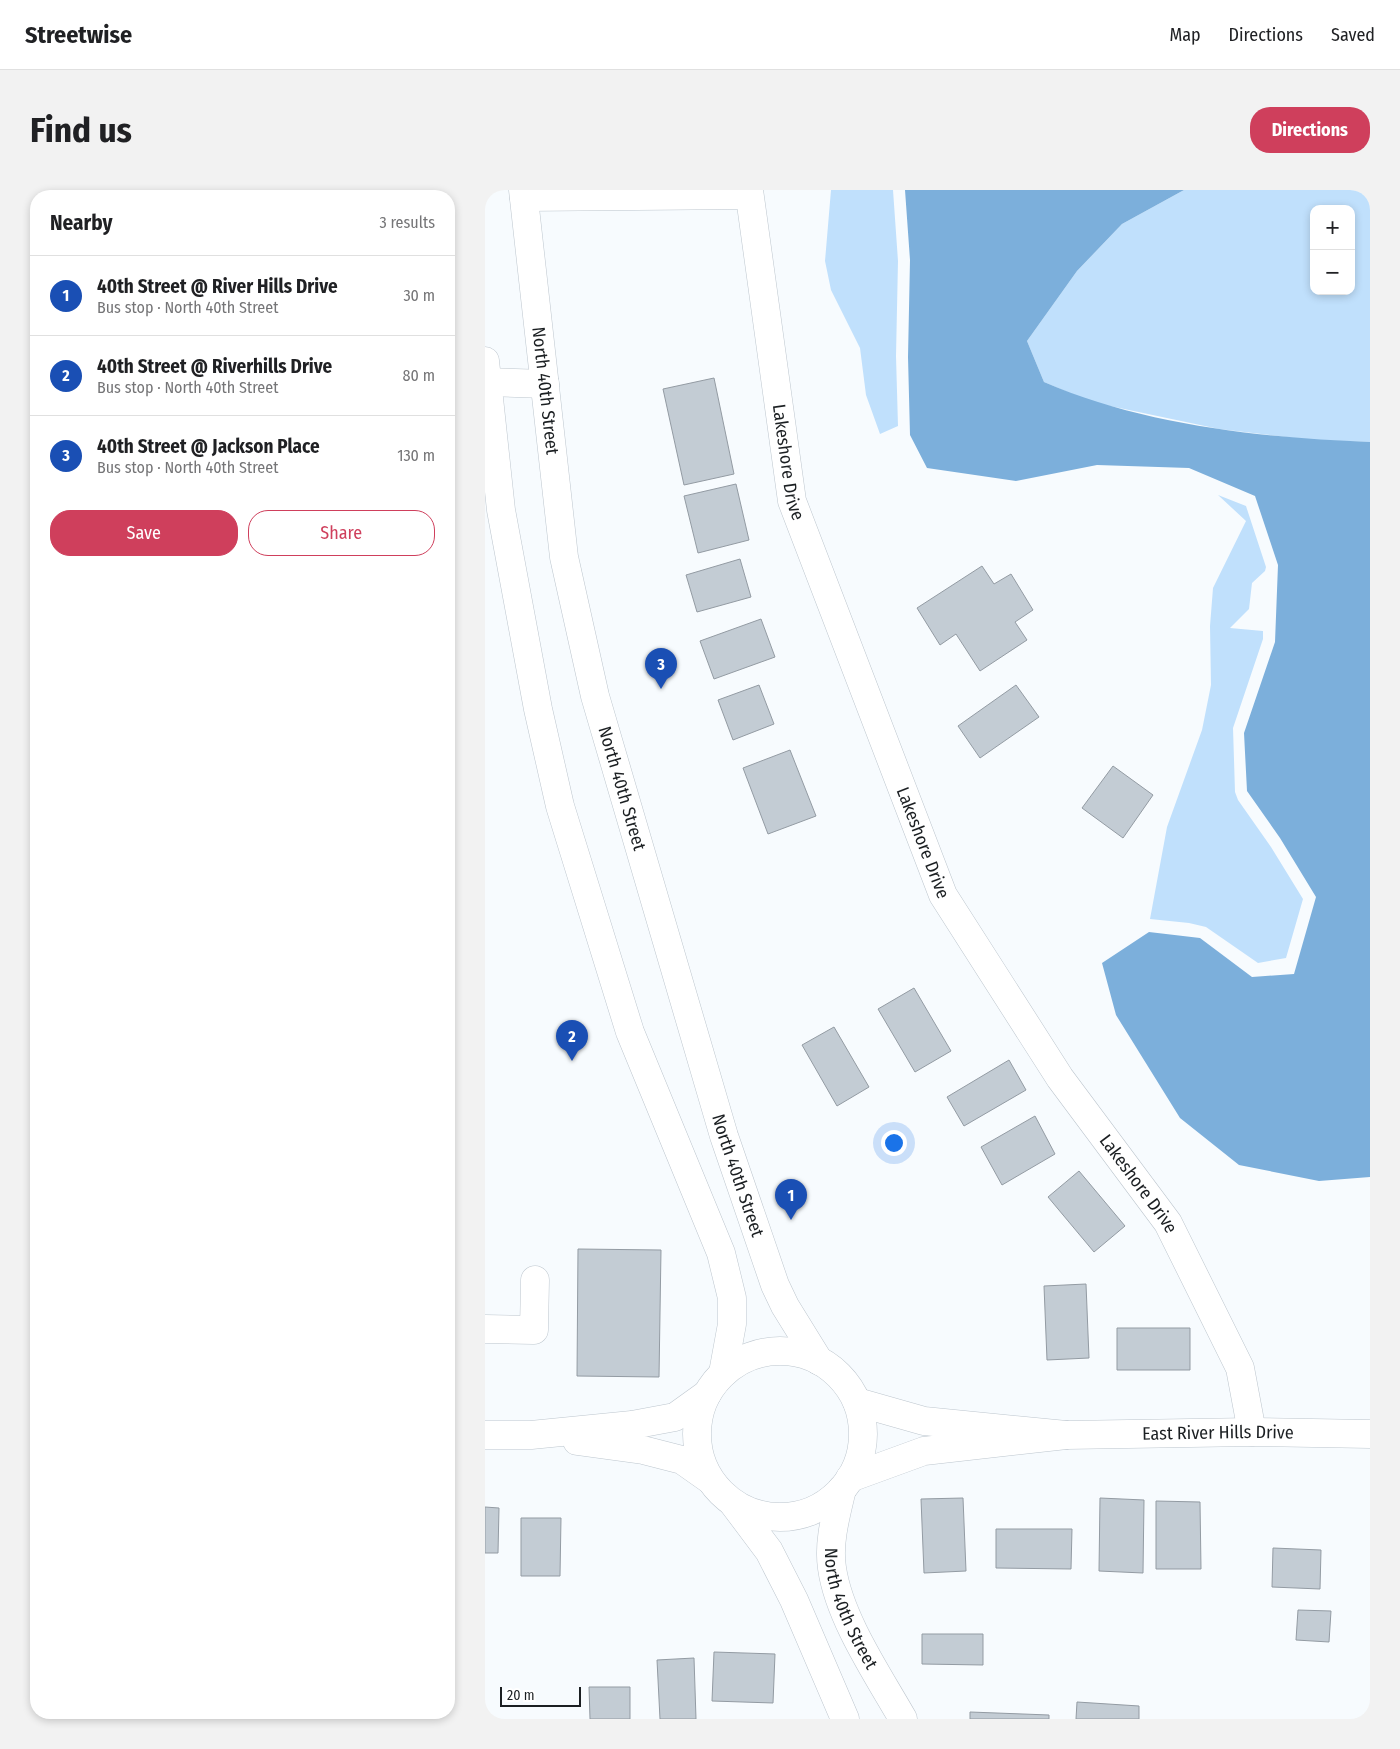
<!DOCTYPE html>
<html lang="en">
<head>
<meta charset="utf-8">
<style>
  :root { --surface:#fff; --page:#f2f2f2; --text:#202124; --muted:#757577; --line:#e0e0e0; --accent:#cf3f5c }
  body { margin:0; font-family:"Fira Sans Condensed",sans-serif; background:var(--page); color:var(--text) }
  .controls { position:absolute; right:15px; top:15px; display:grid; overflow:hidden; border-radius:10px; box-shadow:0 2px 8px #0003 }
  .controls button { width:45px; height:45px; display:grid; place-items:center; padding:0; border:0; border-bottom:1px solid var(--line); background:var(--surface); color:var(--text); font:25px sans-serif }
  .scale { position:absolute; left:15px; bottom:12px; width:81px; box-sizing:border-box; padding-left:5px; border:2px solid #1b1f22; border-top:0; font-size:14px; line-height:18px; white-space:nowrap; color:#1b1f22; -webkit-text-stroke:4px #fff; paint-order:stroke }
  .you { position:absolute; left:408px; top:952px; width:18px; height:18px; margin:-12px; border:4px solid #fff; border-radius:50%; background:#1a73e8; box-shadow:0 0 0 8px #1a73e833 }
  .badge { display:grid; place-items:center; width:32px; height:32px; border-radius:50%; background:var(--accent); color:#fff; font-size:16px; font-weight:700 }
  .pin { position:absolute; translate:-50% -41px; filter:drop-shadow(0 1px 2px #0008) }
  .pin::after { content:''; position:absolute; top:26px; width:18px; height:15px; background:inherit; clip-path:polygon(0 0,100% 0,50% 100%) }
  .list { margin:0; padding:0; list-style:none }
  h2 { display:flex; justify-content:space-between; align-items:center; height:65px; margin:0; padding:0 20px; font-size:21px }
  h2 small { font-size:16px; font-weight:400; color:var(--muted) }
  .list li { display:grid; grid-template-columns:32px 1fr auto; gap:15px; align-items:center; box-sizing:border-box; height:80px; padding:0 20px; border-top:1px solid var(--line) }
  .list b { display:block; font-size:19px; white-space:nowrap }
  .list p { margin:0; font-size:16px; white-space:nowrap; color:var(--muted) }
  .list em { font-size:16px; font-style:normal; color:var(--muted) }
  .actions { display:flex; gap:10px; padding:15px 20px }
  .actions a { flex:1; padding:11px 0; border:1px solid var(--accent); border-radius:20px; text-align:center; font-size:18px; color:var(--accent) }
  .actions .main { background:var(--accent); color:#fff }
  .map { position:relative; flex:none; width:885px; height:1529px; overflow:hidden; border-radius:20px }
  header { display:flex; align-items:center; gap:30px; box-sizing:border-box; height:70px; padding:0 25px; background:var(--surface); border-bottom:1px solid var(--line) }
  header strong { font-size:24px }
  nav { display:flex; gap:28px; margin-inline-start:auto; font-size:18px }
  .intro { display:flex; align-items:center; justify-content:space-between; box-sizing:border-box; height:120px; padding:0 30px }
  h1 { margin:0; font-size:35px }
  .button { padding:12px 22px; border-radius:20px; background:var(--accent); color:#fff; font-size:18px; font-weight:700 }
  main { display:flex; gap:30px; padding:0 30px }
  aside { flex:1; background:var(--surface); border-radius:20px; box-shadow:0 2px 8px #0003 }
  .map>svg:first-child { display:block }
  .green { fill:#c0e0fc; fill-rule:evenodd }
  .water { fill:#7cafdb }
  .building { fill:#c3ccd4; stroke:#939ba3 }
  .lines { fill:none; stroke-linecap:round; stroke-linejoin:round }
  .minor-casing { stroke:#bdc6ce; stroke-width:29 }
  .major-casing { stroke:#bdc6ce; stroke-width:29 }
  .minor { stroke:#fff; stroke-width:28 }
  .major { stroke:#fff; stroke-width:28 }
  .labels { text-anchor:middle; stroke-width:4; stroke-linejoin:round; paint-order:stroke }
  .street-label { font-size:18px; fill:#1b1f22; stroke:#fff }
</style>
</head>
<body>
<header>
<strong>Streetwise</strong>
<nav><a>Map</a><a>Directions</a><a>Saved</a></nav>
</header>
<div class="intro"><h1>Find us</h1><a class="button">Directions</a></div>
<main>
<aside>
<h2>Nearby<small>3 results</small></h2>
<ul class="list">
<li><span class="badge" style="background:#1a4fb4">1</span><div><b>40th Street @ River Hills Drive</b><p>Bus stop · North 40th Street</p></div><em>30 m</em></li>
<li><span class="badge" style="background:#1a4fb4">2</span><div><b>40th Street @ Riverhills Drive</b><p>Bus stop · North 40th Street</p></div><em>80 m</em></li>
<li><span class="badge" style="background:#1a4fb4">3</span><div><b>40th Street @ Jackson Place</b><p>Bus stop · North 40th Street</p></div><em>130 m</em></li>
</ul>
<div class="actions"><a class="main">Save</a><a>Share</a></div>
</aside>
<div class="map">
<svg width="885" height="1529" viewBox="0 0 885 1529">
  <rect width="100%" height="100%" fill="#f7fbfe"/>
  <path class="green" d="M346,0H408L413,71L411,166L413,236L395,244L381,205L375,158L346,100L340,71Z
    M699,0H885V252L826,250L734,239L606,212L559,192L542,151L592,81L637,34ZM829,19H866V101H829Z
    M733,305L761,316L781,377L780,381L767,393L764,419L745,438L778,441V449L748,538L750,602L753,610L786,657L818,709L801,768L773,773L721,737L704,733L665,729L682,637L717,540L726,495L725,436L728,398L761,331Z"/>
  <path class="water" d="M420,0H699L637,34L592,81L542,151L559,192C658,235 777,248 885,252V987L834,991L754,975L695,928L631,825L617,773L664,742L715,748L767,787L809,784L831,707L795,648L762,601L759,543L790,452L793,375L770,306L704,278L612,275L531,291L442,278L425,245L423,167L425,70Z"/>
  <path class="building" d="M229,188L249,284L199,295L178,199Z
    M251,294L264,350L213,363L199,306Z
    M255,369L266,407L212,422L201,385Z
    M497,376L509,394L526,384L548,420L530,432L542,450L495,481L471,444L455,455L432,418Z
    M276,429L290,467L229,489L215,451Z
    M274,495L289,534L248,550L233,510Z
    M531,495L554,527L495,568L473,536Z
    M305,560L331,626L283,644L258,578Z
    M628,576L668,605L638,648L597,618Z
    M429,798L466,861L430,882L393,819Z
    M349,837L384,897L352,916L317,855Z
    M524,870L541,900L479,936L462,907Z
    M550,926L570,964L517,995L496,957Z
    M594,981L640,1036L609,1062L563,1007Z
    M93,1059L176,1060L174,1187L92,1186Z
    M601,1094L604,1168L562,1170L559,1096Z
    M632,1138H705V1180H632Z
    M478,1308L481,1381L439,1383L436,1309Z
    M615,1308L659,1310L658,1383L614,1381Z
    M671,1311L715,1312L716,1379H671Z
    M0,1317L14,1318L13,1363H0Z
    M36,1328H76L75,1386H36Z
    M511,1339H587L586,1379L511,1378Z
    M788,1358L836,1360L835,1399L787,1397Z
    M813,1420L846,1421L844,1452L811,1450Z
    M437,1444H498V1475L437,1474Z
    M229,1462L290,1464L288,1513L227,1511Z
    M209,1468L211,1529H175L172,1470Z
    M104,1497H145V1529H105Z
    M592,1512L654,1516V1529H591Z
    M485,1522L564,1525V1529H485Z"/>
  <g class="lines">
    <defs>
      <g id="minor">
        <path id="s1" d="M264,0L307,311L458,705L575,888L683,1033L755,1178L767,1242"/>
        <path d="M39,7L264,5"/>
        <path d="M0,192L60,194"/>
        <path d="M0,1139L49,1140L50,1090"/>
        <path d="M0,1245H46L147,1235L190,1227L222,1204"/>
        <path id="s2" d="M581,1245L767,1242L885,1244"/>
        <path d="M92,1251L158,1260L197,1270L224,1289"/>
        <path d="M365,1288L439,1261L581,1245L439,1231L372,1212"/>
      </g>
      <g id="major">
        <path id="s3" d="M38,0L79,367L110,506L239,946L290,1095L300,1116L334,1171"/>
        <path d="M0,171L16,320L53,519L75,616L145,842L236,1063L247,1108V1134L238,1183"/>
        <circle cx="295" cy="1244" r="83"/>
        <path id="s4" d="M357,1299C351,1325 343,1352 347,1378C354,1428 393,1485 418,1529"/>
        <path d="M248,1313L284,1361L309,1410L360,1529"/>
      </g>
    </defs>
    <use href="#minor" class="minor-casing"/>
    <use href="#major" class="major-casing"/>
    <use href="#minor" class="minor"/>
    <use href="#major" class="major"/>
  </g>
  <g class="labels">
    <g class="street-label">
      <text dy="6" stroke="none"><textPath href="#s3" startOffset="202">North 40th Street</textPath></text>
      <text dy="6" stroke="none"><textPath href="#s1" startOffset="275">Lakeshore Drive</textPath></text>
      <text dy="6" stroke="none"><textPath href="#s3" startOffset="608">North 40th Street</textPath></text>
      <text dy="6" stroke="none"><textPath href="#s1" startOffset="680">Lakeshore Drive</textPath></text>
      <text dy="6" stroke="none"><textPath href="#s3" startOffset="1012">North 40th Street</textPath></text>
      <text dy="6" stroke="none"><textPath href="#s1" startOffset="1085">Lakeshore Drive</textPath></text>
      <text dy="6" stroke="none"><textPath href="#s2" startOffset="152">East River Hills Drive</textPath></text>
      <text dy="6" stroke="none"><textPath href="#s4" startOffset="124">North 40th Street</textPath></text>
    </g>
  </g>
</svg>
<div class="controls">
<button>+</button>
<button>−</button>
</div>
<div class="scale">20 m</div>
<div class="you"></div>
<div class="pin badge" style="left:306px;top:1030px;background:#1a4fb4">1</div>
<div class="pin badge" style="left:87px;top:871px;background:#1a4fb4">2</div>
<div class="pin badge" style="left:176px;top:499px;background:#1a4fb4">3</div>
</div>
</main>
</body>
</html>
